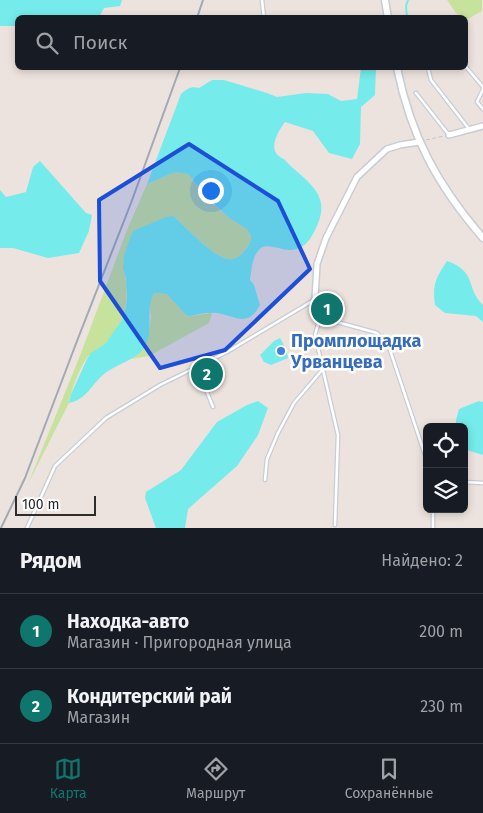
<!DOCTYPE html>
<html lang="ru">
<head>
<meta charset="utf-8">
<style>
  :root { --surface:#171b24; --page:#242831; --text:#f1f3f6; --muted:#9ea1a6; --line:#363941; --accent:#0f766e }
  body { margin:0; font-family:"Fira Sans",sans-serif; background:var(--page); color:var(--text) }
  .controls { position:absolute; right:15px; bottom:15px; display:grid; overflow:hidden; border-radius:8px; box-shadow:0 2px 8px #0003 }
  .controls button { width:45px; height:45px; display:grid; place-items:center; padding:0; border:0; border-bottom:1px solid var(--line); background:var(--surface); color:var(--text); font:25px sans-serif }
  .scale { position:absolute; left:15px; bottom:12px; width:81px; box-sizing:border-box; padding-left:5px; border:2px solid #2c2c2c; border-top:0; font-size:14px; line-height:18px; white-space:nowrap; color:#2c2c2c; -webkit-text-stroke:4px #fff; paint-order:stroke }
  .you { position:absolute; left:210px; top:190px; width:18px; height:18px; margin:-12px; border:4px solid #fff; border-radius:50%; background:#1a73e8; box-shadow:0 0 0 8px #1a73e833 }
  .badge { display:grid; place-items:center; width:32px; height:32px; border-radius:50%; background:var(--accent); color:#fff; font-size:16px; font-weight:700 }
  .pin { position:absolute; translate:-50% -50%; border:2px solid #fff; box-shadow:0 1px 5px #0006 }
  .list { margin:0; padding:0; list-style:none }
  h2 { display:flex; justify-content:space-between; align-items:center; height:65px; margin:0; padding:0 20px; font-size:21px }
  h2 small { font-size:16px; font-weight:400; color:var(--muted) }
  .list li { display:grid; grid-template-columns:32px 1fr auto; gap:15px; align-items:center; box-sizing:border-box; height:75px; padding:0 20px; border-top:1px solid var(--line) }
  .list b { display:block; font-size:19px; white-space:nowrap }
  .list p { margin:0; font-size:16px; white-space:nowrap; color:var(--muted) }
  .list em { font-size:16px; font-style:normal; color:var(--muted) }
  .icon { flex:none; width:28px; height:28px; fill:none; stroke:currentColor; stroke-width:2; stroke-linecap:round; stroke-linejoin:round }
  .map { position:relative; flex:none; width:483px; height:528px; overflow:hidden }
  .search { position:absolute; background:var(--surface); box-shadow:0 2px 8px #0003; left:15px; right:15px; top:15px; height:55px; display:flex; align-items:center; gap:12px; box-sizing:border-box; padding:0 18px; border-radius:8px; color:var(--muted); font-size:19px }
  .sheet { height:215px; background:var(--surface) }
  nav { display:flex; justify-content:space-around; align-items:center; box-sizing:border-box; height:70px; border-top:1px solid var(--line); background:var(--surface); font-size:14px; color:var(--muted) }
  nav a { display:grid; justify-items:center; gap:2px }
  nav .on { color:var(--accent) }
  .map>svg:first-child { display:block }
  .green { fill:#c7e29d }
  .water { fill:#75ebeb }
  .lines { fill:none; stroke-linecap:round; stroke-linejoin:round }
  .stream { stroke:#75ebeb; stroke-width:2 }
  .service-casing { stroke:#c7cdd5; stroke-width:5 }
  .minor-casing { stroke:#c7cdd5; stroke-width:8 }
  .tertiary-casing { stroke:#c7cdd5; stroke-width:9 }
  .path { stroke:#c4c4c4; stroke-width:1; stroke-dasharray:4 2.5; stroke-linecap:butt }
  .service { stroke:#fff; stroke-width:2.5 }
  .minor { stroke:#fff; stroke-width:5 }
  .tertiary { stroke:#fff; stroke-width:6 }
  .rail { stroke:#a1a9b5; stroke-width:2 }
  .marked { fill:#1d4ed8; fill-opacity:0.2; stroke:#1d4ed8; stroke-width:4; stroke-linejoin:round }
  .shop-dot { fill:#3f7fe0; stroke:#fff; stroke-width:2 }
  .labels { text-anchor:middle; stroke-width:5; stroke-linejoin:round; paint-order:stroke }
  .shop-label { font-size:18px; font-weight:bold; fill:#366cbe; stroke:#fff; text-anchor:start }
</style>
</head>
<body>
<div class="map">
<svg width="483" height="528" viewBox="0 0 483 528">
  <rect width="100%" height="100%" fill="#ede3de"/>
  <path class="green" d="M447,0H482V11L466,20V18L462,17L456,13Z
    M175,172L188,174C199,190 212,204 227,216C233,222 244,225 249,232C253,238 251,243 246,249C241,256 233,262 224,258C209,252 186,228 174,216L123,269C131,294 126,327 105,345C98,350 91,352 86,359C79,370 71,390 69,403L28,484L81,353L127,230L147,184Z
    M154,293L167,294L185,314L190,316L212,313L209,323L149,356L130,359L145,347L149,332L151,317L149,304Z"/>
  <path class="water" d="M0,0H122L120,6L104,8L99,17L18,18L17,26H0Z
    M361,68H376L375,95L361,107L360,144L352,159L329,153L313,131L285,122C277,133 266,152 284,159C307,184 335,193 314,232C309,242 303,249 291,250C283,251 268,243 261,248C252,255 252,268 250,280L254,285L260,305C249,325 240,319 222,314C212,311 200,314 189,316L185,314L167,294L154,293C145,309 154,329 145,346C140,358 115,365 104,374C92,384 86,400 69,403L71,394L87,359L91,353L105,344L122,320L126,307L127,296L126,279L123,269L124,255L133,231L166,217L174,216C186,228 209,252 224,258C233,262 241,256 246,249C251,243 253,238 249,232C244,225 233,222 227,216C212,203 200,190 188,174L175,172L147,184L181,94C187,89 191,86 199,88L212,80H224L267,93L277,97L306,93L328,94L341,101L357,99Z
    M40,161L86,213L92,215L89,231L79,253L48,258L13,248H0V190L6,197L26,192L33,167Z
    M447,261C478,272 465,288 483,305V322L476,316L445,313L435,305C432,284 436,278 447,261Z
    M280,338L286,349L288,358L271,365L264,362L260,355L274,341Z
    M258,401L268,408L258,435L237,466L188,509L185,528H156L145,498L146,492L181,470L217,422L247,405Z
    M479,401L483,402V455L467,450L464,448V427H456V420L459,409Z"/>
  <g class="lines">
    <path class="stream" d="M407,18L406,6L408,0"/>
    <defs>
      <path id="service" d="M262,0L264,18
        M466,67L483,87
        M428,68L431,80L469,129
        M483,89L477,102L483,109
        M416,93L449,135
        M197,367L213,407
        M265,480L267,459L278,433L294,403L323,369
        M464,482L483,483
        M335,525L338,435L315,335L319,321L337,322L377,333L390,350L427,461
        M27,528L55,466L106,418L160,385L227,352L314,300
        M433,528V509"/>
      <path id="minor" d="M449,135L483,126
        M319,321L315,299L317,264L326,238L357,177L387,149L400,145L419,142"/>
      <path id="tertiary" d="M385,0L388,18
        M397,68C411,136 437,185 483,238"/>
    </defs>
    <use href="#service" class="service-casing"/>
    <use href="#minor" class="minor-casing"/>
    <use href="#tertiary" class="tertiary-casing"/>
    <path class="path" d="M426,140L444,136"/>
    <use href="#service" class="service"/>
    <use href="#minor" class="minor"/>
    <use href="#tertiary" class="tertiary"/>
    <path class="rail" d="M197,18L203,0
      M1,528L25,478L77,341L131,203L180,68"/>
  </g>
  <path class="marked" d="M189,144L278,201L310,269L225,350L160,368L100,281L99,200Z"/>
  <circle class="shop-dot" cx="281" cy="351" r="5"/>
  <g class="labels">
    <g class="shop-label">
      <text x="291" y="347">Промплощадка<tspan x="291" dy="21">Урванцева</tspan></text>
    </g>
  </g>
</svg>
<div class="controls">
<button><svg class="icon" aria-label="locate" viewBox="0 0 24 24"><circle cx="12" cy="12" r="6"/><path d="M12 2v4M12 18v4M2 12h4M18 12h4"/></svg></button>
<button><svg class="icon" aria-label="layers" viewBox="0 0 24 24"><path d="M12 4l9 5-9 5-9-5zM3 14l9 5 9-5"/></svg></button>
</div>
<div class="scale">100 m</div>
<div class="you"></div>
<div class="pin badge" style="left:327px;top:309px">1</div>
<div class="pin badge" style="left:207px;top:374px">2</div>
<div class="search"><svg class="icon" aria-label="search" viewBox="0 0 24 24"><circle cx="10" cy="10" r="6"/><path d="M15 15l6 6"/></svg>Поиск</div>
</div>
<section class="sheet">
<h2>Рядом<small>Найдено: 2</small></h2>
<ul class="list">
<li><span class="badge">1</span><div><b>Находка-авто</b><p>Магазин · Пригородная улица</p></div><em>200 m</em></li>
<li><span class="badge">2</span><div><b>Кондитерский рай</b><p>Магазин</p></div><em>230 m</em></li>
</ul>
</section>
<nav>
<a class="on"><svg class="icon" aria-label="map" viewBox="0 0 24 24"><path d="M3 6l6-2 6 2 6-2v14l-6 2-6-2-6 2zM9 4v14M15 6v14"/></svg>Карта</a>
<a><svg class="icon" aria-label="directions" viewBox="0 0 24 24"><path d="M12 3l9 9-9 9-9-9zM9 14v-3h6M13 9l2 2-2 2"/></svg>Маршрут</a>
<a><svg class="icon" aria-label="saved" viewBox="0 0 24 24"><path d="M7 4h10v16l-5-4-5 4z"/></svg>Сохранённые</a>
</nav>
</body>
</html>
